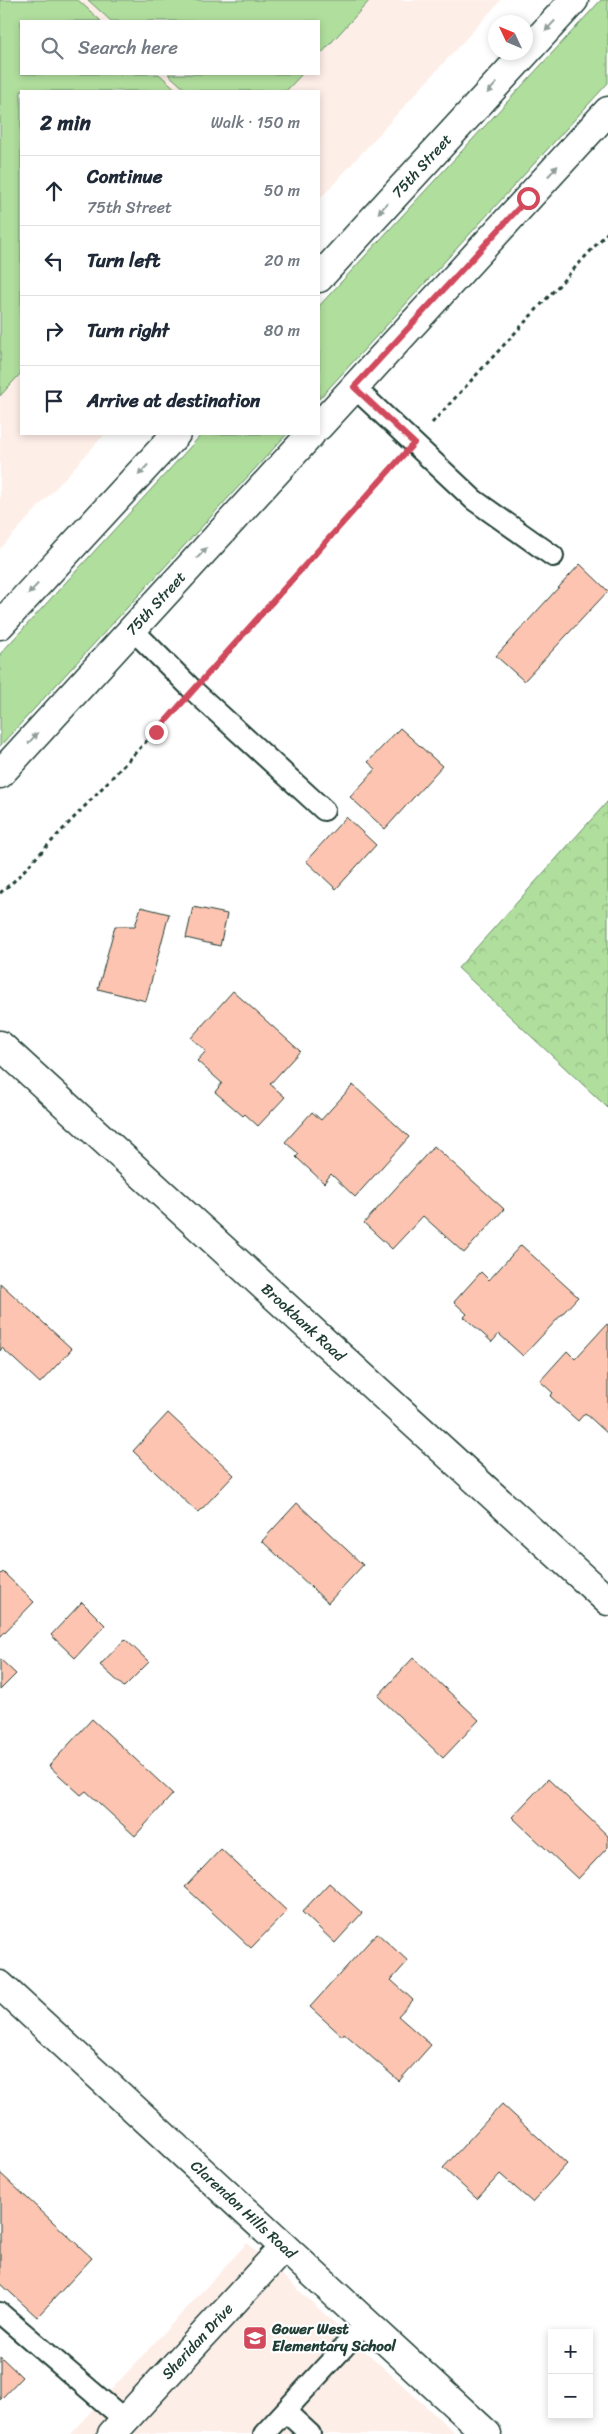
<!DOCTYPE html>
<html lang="en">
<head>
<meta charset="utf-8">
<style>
  :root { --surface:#fff; --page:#f6f6f7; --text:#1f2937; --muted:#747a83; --line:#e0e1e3 }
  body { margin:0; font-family:Sriracha,sans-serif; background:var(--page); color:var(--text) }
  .controls { position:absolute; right:15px; bottom:15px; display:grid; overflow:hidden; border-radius:0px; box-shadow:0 2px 8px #0003 }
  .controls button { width:45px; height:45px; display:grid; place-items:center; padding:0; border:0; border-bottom:1px solid var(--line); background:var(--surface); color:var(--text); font:25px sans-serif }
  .compass { position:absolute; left:488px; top:15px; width:45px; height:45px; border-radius:50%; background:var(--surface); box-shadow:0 2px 8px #0003; rotate:314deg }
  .stop { position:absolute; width:15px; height:15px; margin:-11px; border:4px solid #d1495b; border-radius:50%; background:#fff }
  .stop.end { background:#d1495b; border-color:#fff; box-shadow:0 1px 5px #0008 }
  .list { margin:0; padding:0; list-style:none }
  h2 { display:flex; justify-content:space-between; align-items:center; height:65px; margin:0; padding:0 20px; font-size:21px }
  h2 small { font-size:16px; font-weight:400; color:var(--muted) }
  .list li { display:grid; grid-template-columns:32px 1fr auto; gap:15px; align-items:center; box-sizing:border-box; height:70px; padding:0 20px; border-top:1px solid var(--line) }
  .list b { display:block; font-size:19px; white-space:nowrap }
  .list p { margin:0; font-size:16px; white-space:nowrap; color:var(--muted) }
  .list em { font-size:16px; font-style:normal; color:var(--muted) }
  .icon { flex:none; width:28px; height:28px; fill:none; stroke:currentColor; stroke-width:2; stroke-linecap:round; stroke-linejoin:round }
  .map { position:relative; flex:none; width:608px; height:2434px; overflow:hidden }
  .search { position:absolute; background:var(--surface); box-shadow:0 2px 8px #0003; left:20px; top:20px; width:300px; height:55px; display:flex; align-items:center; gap:12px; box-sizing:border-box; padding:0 18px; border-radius:0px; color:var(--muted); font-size:19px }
  .panel { position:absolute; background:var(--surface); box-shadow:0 2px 8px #0003; left:20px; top:90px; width:300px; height:345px; border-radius:0px }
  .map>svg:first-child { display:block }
  .built { fill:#feeee8; fill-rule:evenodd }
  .grass { fill:#b0de9d; stroke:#688e68 }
  .park { fill:url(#park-crowns); stroke:#688e68 }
  .building { fill:#fdc5b1; stroke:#1f3d34 }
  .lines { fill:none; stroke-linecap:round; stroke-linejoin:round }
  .service-casing { stroke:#1f3d34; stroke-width:24 }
  .minor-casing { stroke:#1f3d34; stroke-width:31 }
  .tertiary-casing { stroke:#1f3d34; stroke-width:31 }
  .secondary-casing { stroke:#1f3d34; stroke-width:31 }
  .path { stroke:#1f3d34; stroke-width:3; stroke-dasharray:4 4; stroke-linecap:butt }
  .service { stroke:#fff; stroke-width:20 }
  .minor { stroke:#fff; stroke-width:28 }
  .tertiary { stroke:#fff; stroke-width:28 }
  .secondary { stroke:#fff; stroke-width:28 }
  .oneway { fill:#8f9e9a }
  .route { stroke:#d1495b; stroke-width:6 }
  .labels { text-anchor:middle; stroke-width:4.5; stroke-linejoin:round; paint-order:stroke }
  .street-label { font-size:15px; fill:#1f3d34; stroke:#fff }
  .poi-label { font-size:15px; font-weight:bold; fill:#1f3d34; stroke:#fff; text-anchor:start }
</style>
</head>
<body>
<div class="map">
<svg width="608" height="2434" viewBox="0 0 608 2434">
  <defs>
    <pattern id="park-crowns" width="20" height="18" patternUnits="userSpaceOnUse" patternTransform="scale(1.25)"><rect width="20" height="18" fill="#b0de9d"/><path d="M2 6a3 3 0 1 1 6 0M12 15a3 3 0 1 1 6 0" fill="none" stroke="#97bf88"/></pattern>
  </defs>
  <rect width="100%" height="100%" fill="#fff"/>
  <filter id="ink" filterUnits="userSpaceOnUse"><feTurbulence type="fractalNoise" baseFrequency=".02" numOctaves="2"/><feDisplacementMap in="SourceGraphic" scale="10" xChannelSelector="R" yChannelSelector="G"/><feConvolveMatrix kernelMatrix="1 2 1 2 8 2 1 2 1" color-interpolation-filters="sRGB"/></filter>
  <g filter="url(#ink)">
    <path class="built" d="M0,0H501L319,200V91H21V434H105L0,549ZM21,21H319V74H21Z
      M247,2243L456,2434H70Z"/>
    <path class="grass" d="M0,0H78L101,21H21V74H159L178,91H21V373L0,396Z
      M88,0H370L319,56V21H111Z
      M601,0H608V83L319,399V306Z
      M168,74H302L286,91H187Z
      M202,434H287L0,746V654Z"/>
    <path class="park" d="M608,801V1108L458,968Z"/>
    <path class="building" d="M580,564L608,591L524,681L496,656Z
      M400,728L442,766L385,829L350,797L376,769L368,762Z
      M346,817L376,845L336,889L306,861Z
      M141,907L169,914L146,1001L98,989L115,926H135Z
      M193,907L227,914L220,946L186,938Z
      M233,991L300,1051L270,1084L285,1097L258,1126L245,1114L243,1116L215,1092L222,1083L197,1061L206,1051L191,1038Z
      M353,1085L409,1137L355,1197L331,1174L324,1183L296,1157L299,1154L285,1142L312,1112L321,1120Z
      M434,1146L504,1209L464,1253L423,1216L392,1249L364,1223Z
      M521,1245L578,1297L523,1356L499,1334L492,1342L464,1317L467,1314L454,1302L481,1272L489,1280Z
      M0,1283L72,1349L40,1383L2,1348L0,1351Z
      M607,1324L608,1325V1434L585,1413L578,1421L550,1396L553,1393L540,1381L567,1351L575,1359Z
      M168,1413L234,1475L198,1513L133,1451Z
      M297,1503L363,1565L328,1603L262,1541Z
      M3,1572L34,1602L0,1637V1575Z
      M82,1602L105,1625L75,1658L51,1635Z
      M125,1639L149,1662L124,1687L100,1665Z
      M413,1658L479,1720L443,1758L378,1696Z
      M0,1659L16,1674L0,1690Z
      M92,1719L173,1794L135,1836L86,1791L81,1795L49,1766Z
      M548,1779L608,1836V1847L578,1879L512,1817Z
      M221,1849L287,1911L251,1948L185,1887Z
      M329,1883L362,1913L335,1943L302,1912Z
      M377,1933L408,1961L391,1980L413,2000L398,2016L431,2045L399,2081L344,2033L342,2036L310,2007Z
      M502,2104L567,2164L532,2202L500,2174L477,2199L443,2168Z
      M0,2173L92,2258L37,2317L0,2283Z
      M0,2356L22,2377L0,2400Z"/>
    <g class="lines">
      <defs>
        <path id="service" d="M354,387L474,500L553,556
          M132,629L194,691L324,810
          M0,2313L125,2420
          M285,2411L310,2434
          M264,2434L366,2323"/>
        <g id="minor">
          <path id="s1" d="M0,1045L608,1601"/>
          <path id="s2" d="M112,2434L284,2247"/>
        </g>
        <g id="tertiary">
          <path id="s3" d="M0,1985L487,2434"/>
        </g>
        <g id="secondary">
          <path id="s4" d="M319,278L574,0"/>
          <path d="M319,426L608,111"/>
          <path d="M0,625L176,434"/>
          <path id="s5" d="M0,774L311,434"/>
        </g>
      </defs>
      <use href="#service" class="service-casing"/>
      <use href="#minor" class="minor-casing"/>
      <use href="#tertiary" class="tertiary-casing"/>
      <use href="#secondary" class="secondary-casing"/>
      <path class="path" d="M432,423L608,232
        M213,670L396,463
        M0,893L14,881L175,711"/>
      <use href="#service" class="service"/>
      <use href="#minor" class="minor"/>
      <use href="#tertiary" class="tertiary"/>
      <use href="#secondary" class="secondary"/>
    </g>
    <defs><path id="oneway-solid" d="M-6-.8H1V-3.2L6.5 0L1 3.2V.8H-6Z" transform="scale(1.25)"/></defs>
    <g class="oneway">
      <use href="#oneway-solid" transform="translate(550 26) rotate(133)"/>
      <use href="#oneway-solid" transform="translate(492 88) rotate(133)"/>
      <use href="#oneway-solid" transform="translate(553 171) rotate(-47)"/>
      <use href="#oneway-solid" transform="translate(383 208) rotate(133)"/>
      <use href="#oneway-solid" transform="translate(143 470) rotate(133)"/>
      <use href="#oneway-solid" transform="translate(202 553) rotate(-47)"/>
      <use href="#oneway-solid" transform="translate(33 589) rotate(133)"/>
      <use href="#oneway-solid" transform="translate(33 738) rotate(-48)"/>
    </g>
  </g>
  <g class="lines" filter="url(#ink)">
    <path class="route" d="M156,732L414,443L354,387L528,198"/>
  </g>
  <defs>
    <symbol id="school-square" viewBox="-11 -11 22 22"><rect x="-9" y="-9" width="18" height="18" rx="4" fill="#d1495b" stroke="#fff"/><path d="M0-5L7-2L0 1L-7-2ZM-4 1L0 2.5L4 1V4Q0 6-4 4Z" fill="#fff"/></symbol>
  </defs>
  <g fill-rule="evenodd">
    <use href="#school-square" x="241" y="2324" width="28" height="28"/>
  </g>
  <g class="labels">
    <g class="street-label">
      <text dy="5" stroke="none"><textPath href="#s4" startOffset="152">75th Street</textPath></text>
      <text dy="5" stroke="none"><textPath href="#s5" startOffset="231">75th Street</textPath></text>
      <text dy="5" stroke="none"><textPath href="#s1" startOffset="411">Brookbank Road</textPath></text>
      <text dy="5" stroke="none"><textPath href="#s3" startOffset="331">Clarendon Hills Road</textPath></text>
      <text dy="5" stroke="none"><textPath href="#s2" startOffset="126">Sheridan Drive</textPath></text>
    </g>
    <g class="poi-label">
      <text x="272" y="2334">Gower West<tspan x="272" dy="17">Elementary School</tspan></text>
    </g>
  </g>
</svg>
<div class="controls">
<button>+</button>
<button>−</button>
</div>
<svg class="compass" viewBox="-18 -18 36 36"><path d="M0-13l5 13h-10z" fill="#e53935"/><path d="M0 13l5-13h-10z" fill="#747a83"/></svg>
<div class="stop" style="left:528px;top:198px"></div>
<div class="stop end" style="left:156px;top:732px"></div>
<div class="search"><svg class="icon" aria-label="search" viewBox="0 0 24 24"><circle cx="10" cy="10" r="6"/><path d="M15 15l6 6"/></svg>Search here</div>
<section class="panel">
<h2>2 min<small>Walk · 150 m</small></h2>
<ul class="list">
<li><svg class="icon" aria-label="ahead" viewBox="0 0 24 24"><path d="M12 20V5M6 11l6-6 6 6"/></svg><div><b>Continue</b><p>75th Street</p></div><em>50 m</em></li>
<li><svg class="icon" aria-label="left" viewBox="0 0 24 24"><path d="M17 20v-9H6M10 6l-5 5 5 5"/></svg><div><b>Turn left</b></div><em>20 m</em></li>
<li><svg class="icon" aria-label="right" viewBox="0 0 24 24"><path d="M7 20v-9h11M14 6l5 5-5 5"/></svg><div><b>Turn right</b></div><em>80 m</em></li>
<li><svg class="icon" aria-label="arrive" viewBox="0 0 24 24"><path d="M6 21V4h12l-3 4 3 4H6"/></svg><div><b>Arrive at destination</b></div></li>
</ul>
</section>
</div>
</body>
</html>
